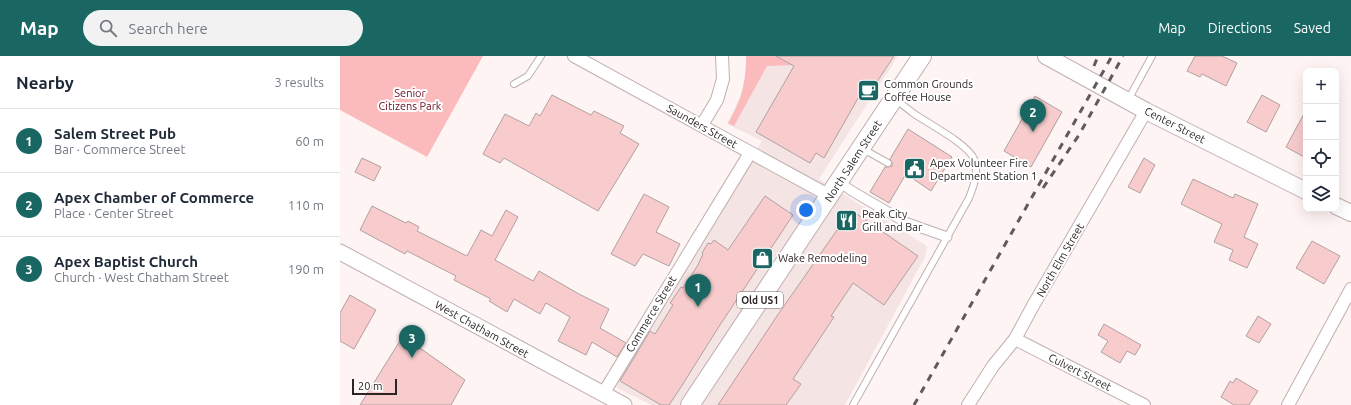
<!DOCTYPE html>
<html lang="en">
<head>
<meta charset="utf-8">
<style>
  :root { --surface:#fff; --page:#f2f2f3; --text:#1f2937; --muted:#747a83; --line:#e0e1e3; --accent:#196663 }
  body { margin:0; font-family:Ubuntu,sans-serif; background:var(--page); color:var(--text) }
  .controls { position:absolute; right:12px; top:12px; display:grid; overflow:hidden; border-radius:8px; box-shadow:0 4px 16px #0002 }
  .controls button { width:36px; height:36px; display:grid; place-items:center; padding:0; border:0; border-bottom:1px solid var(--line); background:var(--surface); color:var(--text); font:20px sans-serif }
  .scale { position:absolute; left:12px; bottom:10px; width:45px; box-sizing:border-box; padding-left:4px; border:2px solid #2b2525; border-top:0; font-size:11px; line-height:14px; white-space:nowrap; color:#2b2525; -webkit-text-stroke:3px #fff; paint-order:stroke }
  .you { position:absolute; left:466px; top:154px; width:14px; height:14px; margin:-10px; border:3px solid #fff; border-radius:50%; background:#1a73e8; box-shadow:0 0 0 6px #1a73e833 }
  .badge { display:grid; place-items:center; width:26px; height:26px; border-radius:50%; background:var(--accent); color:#fff; font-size:13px; font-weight:700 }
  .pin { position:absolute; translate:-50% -33px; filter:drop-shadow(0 1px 2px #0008) }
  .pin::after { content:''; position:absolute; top:21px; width:14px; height:12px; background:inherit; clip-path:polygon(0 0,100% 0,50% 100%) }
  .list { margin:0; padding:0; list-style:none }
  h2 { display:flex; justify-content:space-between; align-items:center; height:52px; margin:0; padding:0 16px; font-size:17px }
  h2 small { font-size:13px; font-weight:400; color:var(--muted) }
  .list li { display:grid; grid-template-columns:26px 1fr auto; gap:12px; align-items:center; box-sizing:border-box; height:64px; padding:0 16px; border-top:1px solid var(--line) }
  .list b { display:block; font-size:15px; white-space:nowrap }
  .list p { margin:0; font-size:13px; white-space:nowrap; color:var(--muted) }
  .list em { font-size:13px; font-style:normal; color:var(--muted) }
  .icon { flex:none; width:22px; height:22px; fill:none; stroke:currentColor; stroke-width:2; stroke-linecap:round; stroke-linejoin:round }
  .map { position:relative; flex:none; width:1011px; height:349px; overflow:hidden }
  header { display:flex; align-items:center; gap:24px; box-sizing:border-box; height:56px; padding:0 20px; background:var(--accent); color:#fff }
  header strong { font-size:19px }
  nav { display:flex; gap:22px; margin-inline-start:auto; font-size:14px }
  .search { width:280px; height:36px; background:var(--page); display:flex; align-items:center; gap:10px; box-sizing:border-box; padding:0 14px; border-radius:22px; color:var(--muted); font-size:15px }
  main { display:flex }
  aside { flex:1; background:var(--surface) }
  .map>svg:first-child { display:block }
  .built { fill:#f4e4e4 }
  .green { fill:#fbbbbc }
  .building { fill:#f8cccd; stroke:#b1a0a0 }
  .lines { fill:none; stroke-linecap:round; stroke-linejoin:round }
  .service-casing { stroke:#c0b0b0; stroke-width:8 }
  .pedestrian-casing { stroke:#c0b0b0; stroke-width:11 }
  .minor-casing { stroke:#c0b0b0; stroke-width:14 }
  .tertiary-casing { stroke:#c0b0b0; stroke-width:17 }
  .secondary-casing { stroke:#c0b0b0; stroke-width:18 }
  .primary-casing { stroke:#c0b0b0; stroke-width:20 }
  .service { stroke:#fff; stroke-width:6 }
  .pedestrian { stroke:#fff; stroke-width:9 }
  .minor { stroke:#fff; stroke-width:12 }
  .tertiary { stroke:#fff; stroke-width:15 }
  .secondary { stroke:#fff; stroke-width:16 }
  .primary { stroke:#fff; stroke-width:18 }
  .rail { stroke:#615a5a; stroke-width:3; stroke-dasharray:7 7; stroke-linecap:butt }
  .labels { text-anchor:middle; stroke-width:4; stroke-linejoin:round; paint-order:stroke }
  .shield { fill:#fff; stroke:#6b6666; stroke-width:1 }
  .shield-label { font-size:10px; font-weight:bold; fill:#2b2525 }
  .poi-label { font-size:11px; fill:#2b2525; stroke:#fff; text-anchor:start }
  .park-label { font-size:11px; fill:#680c1d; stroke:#fff }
  .street-label { font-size:11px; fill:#2b2525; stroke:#fff }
</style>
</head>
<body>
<header>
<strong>Map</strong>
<div class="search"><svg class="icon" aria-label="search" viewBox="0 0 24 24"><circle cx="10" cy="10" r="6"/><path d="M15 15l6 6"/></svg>Search here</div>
<nav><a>Map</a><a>Directions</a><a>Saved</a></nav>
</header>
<main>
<aside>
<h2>Nearby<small>3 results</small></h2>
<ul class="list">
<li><span class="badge">1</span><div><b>Salem Street Pub</b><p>Bar · Commerce Street</p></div><em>60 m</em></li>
<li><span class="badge">2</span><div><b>Apex Chamber of Commerce</b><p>Place · Center Street</p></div><em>110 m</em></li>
<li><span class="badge">3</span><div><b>Apex Baptist Church</b><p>Church · West Chatham Street</p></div><em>190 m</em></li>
</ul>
</aside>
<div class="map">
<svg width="1011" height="349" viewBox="0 0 1011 349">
  <rect width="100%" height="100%" fill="#fff4f4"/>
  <path class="built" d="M406,0H558L479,123L587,190L585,201L505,349H311L277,332L278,320L395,132L422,85L387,68L401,39L406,17Z"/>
  <path class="green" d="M0,0H143L87,101L0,54Z
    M406,0H436L443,4L445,0L454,9L427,10L394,70L388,67C402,44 406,26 406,0Z"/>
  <path class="building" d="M436,0H554L527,41L521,37L484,102L476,97L470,107L416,76L454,10Z
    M855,0H882L897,7L886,30L862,18L860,21L847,15Z
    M212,39L251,59L254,55L284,70L280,77L299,88L258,155L164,102L160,107L143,98L165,58L189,70L196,57L200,60Z
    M922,39L940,49L926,76L907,66Z
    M695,40L722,56L691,111L664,95Z
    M966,54V102L946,91Z
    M568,73L612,101L591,135L566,118L549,147L530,136L545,111H548L552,110V107L550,103Z
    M22,102L41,111L34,125L15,116Z
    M804,102L815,109L800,137L788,131Z
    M853,123L893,142L895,138L918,148L904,181L918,188L907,212L889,204L893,194L874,186L882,168L841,148Z
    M304,138L329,151L316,176L340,188L329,210L303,198L295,210L271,198Z
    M425,140L453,159L378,272L341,331L329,349H321L280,325L310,275L315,278L333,249L330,247L341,231L343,232L358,209L363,198L362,197L368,187L371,188L374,184L388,194Z
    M32,150L66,167L68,165L79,171L77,175L127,200L141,174L152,180L166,154L178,161L155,204L193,225L199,215L239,238L269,253L260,272L286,287L277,301L252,286L246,299L218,285L230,261L206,247L200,258L174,243L167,256L149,245L151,243L114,224L116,220L67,195L65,198L20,174Z
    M511,154L578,200L544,249L513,227L491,260L494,261L453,323L461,328L446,349H378L437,260Z
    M972,185L1000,200L984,228L956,212Z
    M10,239L36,254L14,293L0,285V257Z
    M918,260L931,268L919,287L906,280Z
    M764,268L801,289L795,299L787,295L780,307L761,296L768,285L758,279Z
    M63,280L125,324L111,349H20Z
    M896,322L918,335L909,349H894L881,341L890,325L893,327Z"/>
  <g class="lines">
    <defs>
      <path id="service" d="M174,28L188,20L201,0
        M788,44L812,0
        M523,93L548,107
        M513,349L629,142C634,129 639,117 634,103C628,88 587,67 573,57C567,52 561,48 556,44"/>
      <path id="pedestrian" d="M499,126L512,135L565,166L607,181"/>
      <path id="minor" d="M234,0L490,140
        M362,69L377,44L383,23L382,0
        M675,283L804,349
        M263,338L410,97
        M628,349L653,310L675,283L694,248L806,55
        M948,349L1011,233"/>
      <path id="tertiary" d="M0,196L284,349"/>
      <path id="secondary" d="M706,0L806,55L966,135
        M996,150L1011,157"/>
      <path id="primary" d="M350,349L582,0"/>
    </defs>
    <use href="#service" class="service-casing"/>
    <use href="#pedestrian" class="pedestrian-casing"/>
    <use href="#minor" class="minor-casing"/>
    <use href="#tertiary" class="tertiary-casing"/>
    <use href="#secondary" class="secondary-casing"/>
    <use href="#primary" class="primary-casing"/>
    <use href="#service" class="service"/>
    <use href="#pedestrian" class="pedestrian"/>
    <use href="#minor" class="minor"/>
    <use href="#tertiary" class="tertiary"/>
    <use href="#secondary" class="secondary"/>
    <use href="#primary" class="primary"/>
    <path class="rail" d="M754,10L758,0
      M703,132L739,79L783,0
      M574,349L772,0"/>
  </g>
  <defs>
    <symbol id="cafe-square" viewBox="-11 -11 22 22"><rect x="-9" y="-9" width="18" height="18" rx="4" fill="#196663" stroke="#fff"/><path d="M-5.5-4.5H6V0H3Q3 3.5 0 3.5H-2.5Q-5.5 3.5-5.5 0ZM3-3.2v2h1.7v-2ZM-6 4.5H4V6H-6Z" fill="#fff"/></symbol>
    <symbol id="civic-square" viewBox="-11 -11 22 22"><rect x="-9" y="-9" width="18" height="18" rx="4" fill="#196663" stroke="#fff"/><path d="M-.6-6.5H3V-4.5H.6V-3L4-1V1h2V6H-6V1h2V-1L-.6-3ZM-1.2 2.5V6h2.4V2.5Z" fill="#fff"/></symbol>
    <symbol id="restaurant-square" viewBox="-11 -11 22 22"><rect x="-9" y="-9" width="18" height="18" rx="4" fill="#196663" stroke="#fff"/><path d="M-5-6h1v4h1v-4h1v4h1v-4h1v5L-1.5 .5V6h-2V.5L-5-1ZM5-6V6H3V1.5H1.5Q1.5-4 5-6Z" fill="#fff"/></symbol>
    <symbol id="shop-square" viewBox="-11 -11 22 22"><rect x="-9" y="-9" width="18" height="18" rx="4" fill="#196663" stroke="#fff"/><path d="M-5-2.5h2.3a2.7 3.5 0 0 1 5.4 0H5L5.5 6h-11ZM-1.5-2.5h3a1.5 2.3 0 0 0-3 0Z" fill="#fff"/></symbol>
  </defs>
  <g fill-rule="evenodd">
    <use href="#cafe-square" x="516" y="22" width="25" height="25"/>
    <use href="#civic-square" x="562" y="100" width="25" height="25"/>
    <use href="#restaurant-square" x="494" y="152" width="25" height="25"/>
    <use href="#shop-square" x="410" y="190" width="25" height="25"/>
  </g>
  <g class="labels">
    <rect class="shield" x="397" y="236" width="46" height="16" rx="3"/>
    <g class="shield-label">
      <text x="420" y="248">Old US1</text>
    </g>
    <g class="poi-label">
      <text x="544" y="32">Common Grounds<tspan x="544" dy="13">Coffee House</tspan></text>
      <text x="590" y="111">Apex Volunteer Fire<tspan x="590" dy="13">Department Station 1</tspan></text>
      <text x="522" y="162">Peak City<tspan x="522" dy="13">Grill and Bar</tspan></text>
      <text x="438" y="206">Wake Remodeling</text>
    </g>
    <g class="park-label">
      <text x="70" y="41">Senior<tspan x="70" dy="13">Citizens Park</tspan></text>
    </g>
    <g class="street-label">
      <text transform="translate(835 69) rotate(27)" y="4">Center Street</text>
      <text transform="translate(362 70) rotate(29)" y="4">Saunders Street</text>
      <text transform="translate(513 105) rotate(-57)" y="4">North Salem Street</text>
      <text transform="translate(720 204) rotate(-60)" y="4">North Elm Street</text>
      <text transform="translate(311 258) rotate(-59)" y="4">Commerce Street</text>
      <text transform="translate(142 273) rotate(29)" y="4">West Chatham Street</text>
      <text transform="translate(740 316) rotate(27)" y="4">Culvert Street</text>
    </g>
  </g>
</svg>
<div class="controls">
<button>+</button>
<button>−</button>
<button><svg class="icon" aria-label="locate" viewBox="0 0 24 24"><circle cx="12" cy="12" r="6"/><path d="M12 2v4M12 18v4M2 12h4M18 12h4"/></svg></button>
<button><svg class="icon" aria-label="layers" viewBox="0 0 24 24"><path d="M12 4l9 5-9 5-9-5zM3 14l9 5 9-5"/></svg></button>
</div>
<div class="scale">20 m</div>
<div class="you"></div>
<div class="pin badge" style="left:358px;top:251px">1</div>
<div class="pin badge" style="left:693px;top:76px">2</div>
<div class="pin badge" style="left:72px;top:302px">3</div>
</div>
</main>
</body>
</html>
